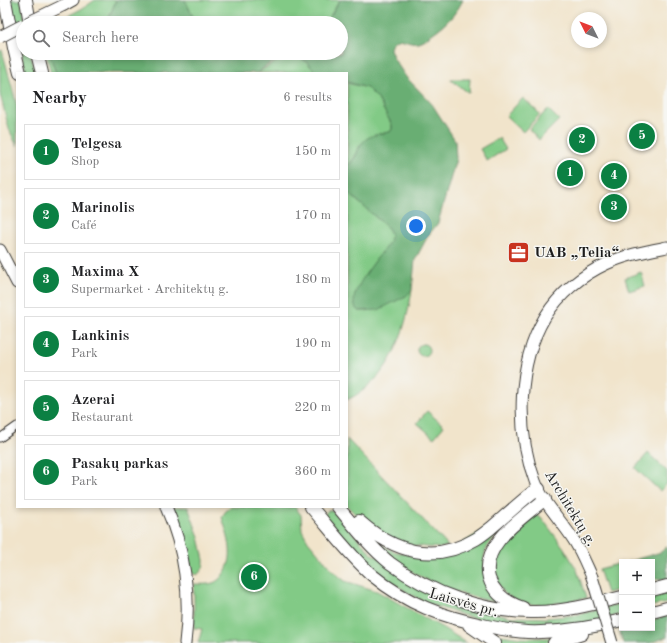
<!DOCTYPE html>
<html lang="en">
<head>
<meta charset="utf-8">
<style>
  :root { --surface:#fff; --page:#f6f6f6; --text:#202124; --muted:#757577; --line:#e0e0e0; --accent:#0b8043 }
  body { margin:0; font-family:"Old Standard TT",serif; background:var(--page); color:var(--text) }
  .controls { position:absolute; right:12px; bottom:12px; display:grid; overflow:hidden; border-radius:0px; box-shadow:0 2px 6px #0003 }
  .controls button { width:36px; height:36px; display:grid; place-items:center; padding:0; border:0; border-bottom:1px solid var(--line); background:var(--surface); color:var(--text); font:20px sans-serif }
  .compass { position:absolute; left:571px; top:12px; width:36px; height:36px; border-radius:50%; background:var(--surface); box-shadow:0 2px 6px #0003; rotate:312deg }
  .you { position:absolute; left:416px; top:226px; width:14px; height:14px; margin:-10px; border:3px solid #fff; border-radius:50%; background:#1a73e8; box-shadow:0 0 0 6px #1a73e833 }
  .badge { display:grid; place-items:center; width:26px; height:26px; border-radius:50%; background:var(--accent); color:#fff; font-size:13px; font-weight:700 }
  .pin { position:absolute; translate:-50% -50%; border:2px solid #fff; box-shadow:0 1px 4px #0006 }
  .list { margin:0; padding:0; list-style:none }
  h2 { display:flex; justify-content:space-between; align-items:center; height:52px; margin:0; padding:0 16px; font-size:17px }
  h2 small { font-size:13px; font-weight:400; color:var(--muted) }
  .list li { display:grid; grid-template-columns:26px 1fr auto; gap:12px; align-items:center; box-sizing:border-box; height:56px; margin:0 8px 8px; padding:0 8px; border:1px solid var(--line); border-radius:0px }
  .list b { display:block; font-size:15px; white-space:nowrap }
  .list p { margin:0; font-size:13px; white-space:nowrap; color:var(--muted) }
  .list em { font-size:13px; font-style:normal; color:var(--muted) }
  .icon { flex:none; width:22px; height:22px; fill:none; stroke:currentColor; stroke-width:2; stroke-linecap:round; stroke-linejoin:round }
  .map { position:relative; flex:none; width:667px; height:643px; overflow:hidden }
  .search { position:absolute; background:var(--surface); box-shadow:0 2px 6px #0003; left:16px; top:16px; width:332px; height:44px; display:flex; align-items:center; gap:10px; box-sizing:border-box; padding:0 14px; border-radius:22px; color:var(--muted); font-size:15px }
  .panel { position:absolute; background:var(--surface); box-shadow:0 2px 6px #0003; left:16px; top:72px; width:332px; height:436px; border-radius:0px }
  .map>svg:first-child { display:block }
  .green { fill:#82ca86; stroke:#4f7351 }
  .forest { fill:#69ae73; stroke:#426548 }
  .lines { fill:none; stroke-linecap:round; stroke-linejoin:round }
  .street-casing { stroke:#3c3a36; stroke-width:9 }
  .secondary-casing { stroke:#3c3a36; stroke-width:13 }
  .primary-casing { stroke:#3c3a36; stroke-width:14 }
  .street { stroke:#fff; stroke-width:7 }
  .secondary { stroke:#fff; stroke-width:11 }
  .primary { stroke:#fff; stroke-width:12 }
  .secondary-bridge-casing { stroke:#3c3a36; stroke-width:13; stroke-linecap:butt }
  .secondary-bridge { stroke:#fff; stroke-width:11 }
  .labels { text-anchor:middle; stroke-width:3; stroke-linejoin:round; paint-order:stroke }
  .poi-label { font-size:15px; font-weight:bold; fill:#1c1c1c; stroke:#f6f6f2; text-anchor:start }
  .street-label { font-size:15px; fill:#1c1c1c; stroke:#f6f6f2 }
</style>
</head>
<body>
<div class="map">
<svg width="667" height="643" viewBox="0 0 667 643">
  <rect width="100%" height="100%" fill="#f6f6f2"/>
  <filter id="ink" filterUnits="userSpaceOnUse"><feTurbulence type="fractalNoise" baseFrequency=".025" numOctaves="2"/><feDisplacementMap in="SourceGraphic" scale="8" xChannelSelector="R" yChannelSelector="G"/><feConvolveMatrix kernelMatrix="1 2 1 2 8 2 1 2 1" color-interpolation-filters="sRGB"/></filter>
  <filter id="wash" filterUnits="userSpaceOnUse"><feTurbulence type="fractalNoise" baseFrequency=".012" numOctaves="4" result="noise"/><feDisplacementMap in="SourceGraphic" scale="16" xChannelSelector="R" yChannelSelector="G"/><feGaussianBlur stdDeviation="0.9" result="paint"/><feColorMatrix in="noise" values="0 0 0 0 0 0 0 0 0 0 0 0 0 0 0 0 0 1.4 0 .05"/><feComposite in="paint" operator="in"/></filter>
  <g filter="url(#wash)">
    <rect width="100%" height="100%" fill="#f1e4cb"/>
    <path class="green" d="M10,0H21L25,23H23V53H30L36,73H26Z
      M95,0H116L107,23H54L85,7Z
      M185,0H340L326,23H256L252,20L245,23H196Z
      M2,50L17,106V146L9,129L0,94V51Z
      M46,53H49L56,73H51Z
      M295,56C306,59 309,66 317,73H257L283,58Z
      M451,79H470L469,93L451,80Z
      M347,83L367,88L378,99L392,125V129L390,132C378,134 366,136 359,147C355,154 355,162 347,165Z
      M523,98L540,114L523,132L506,116Z
      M548,109L559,120L539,140L529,129Z
      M499,138L506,149L487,161L480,149Z
      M347,193L353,197L388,228C392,234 391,238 388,244L366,274L356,309L359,311H366L406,296L412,290C405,334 390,380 347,400Z
      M641,272L645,286L629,291L625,278Z
      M417 350a6 6 0 1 1 12 0a6 6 0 1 1-12 0Z
      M427,411L444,426L434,438L417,423Z
      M347,439L448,546L440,548L403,545L364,523L347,506Z
      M648,453L667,471V484L660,491L635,468Z
      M527,503L529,506C516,518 484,540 484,559C484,565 497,596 500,603C450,593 412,579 375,542L393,551L418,557L442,556Z
      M173,507H188L199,537L204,560C204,567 203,570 197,575L192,573C187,550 183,529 173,507Z
      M231,507H295L301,515L302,530L308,541L335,573L345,581L377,591L443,628L467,643H198L202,629L194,628V584C200,584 207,585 213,583C216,582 220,579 222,576C237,558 228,537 222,517L225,512Z
      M328,510L334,512L372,554L482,610L512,617L546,618L577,615L622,603V614L578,626L502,627L425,603L376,573L325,516V514Z
      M533,514L541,517L564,548L577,570L586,598L565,602L542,605L524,604L506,595L494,579L493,567L497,549Z
      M622,563V589L607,593L599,569Z
      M667,592V603L652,606V595Z
      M493,634L522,638H553L546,643H501Z"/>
    <path class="forest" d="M116,0H185L196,23H107Z
      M340,0H463C455,16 444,26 429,36C426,38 422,41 418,42C412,44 404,39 397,39L392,43L390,49L394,59L406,77L432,104L455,140L456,159L438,223L428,236L415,260L412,290L406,296L378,310L359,311L356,309C355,306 354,302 354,299C355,285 379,256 388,244C391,238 392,234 388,228L353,197L347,193V165C357,161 357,146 365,140C372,134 381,134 390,132L392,129V125L378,99L367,88L347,82V73H317C311,68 308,61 301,58C287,52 267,64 257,73H56L49,53H341V23H326Z
      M667,546V579H652V562H627L661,552Z
      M667,616V637L650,643H623L619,629L623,628H652V620Z"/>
  </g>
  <g filter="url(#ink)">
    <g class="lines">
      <defs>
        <path id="street" d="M0,438L17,426"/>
        <path id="secondary" d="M64,5L73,0
          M0,250L17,283
          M166,507C185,549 191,597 185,643
          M592,577C586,564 581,551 573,539C561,520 543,503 535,481C516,431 517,364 545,317C559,294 582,275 606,264C625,255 647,251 667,247"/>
        <path id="primary" d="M5,0L14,48L20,73
          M26,0L30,23
          M37,53L42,73
          M311,507C331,530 349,555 372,575C407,604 443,617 487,626C505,630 523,633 541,632C569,631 595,627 622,620
          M338,507C354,526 370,547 390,563C430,593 484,613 535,612C564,612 594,604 622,597
          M359,521C394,552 434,564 476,539C481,536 486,532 491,528C505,516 518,504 533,492L539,489
          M652,590L667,586
          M523,608C508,603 494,594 489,578C480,544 523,518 545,499
          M652,612L667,608
          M469,625L495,643
          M554,643L582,634"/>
      </defs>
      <use href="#street" class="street-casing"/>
      <use href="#secondary" class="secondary-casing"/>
      <use href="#primary" class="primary-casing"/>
      <use href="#street" class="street"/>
      <use href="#secondary" class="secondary"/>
      <use href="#primary" class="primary"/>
      <defs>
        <path id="secondary-bridge" d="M27,23L64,5
          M0,37L23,25
          M592,577L612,643"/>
      </defs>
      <use href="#secondary-bridge" class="secondary-bridge-casing"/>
      <use href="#secondary-bridge" class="secondary-bridge"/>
    </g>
  </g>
  <defs>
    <symbol id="office-square" viewBox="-11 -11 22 22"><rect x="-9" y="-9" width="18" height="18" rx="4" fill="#c8321e" stroke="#f6f6f2"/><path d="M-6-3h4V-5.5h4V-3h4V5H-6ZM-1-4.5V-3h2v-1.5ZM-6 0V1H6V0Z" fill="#fff"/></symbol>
  </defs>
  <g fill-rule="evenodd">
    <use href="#office-square" x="506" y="240" width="25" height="25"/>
  </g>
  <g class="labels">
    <g class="poi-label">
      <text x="534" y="257">UAB „Telia“</text>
    </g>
    <g class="street-label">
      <text transform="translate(571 508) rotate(59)" y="5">Architektų g.</text>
      <text transform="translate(464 602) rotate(16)" y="5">Laisvės pr.</text>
    </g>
  </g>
</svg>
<div class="controls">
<button>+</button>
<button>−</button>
</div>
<svg class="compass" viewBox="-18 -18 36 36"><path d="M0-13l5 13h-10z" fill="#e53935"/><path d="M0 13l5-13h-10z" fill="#757577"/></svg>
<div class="you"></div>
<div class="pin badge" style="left:570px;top:173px">1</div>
<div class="pin badge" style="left:582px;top:140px">2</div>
<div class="pin badge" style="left:614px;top:207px">3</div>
<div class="pin badge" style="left:614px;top:176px">4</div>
<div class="pin badge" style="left:642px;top:136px">5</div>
<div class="pin badge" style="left:254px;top:577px">6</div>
<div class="search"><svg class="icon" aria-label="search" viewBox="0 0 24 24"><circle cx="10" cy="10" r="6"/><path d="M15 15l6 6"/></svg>Search here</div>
<section class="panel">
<h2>Nearby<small>6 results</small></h2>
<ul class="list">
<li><span class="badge">1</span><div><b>Telgesa</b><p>Shop</p></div><em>150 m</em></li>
<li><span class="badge">2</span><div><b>Marinolis</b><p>Café</p></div><em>170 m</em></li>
<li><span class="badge">3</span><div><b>Maxima X</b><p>Supermarket · Architektų g.</p></div><em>180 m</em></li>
<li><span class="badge">4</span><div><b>Lankinis</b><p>Park</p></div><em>190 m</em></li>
<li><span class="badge">5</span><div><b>Azerai</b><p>Restaurant</p></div><em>220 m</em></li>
<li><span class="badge">6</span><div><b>Pasakų parkas</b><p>Park</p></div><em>360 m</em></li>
</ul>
</section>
</div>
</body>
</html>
